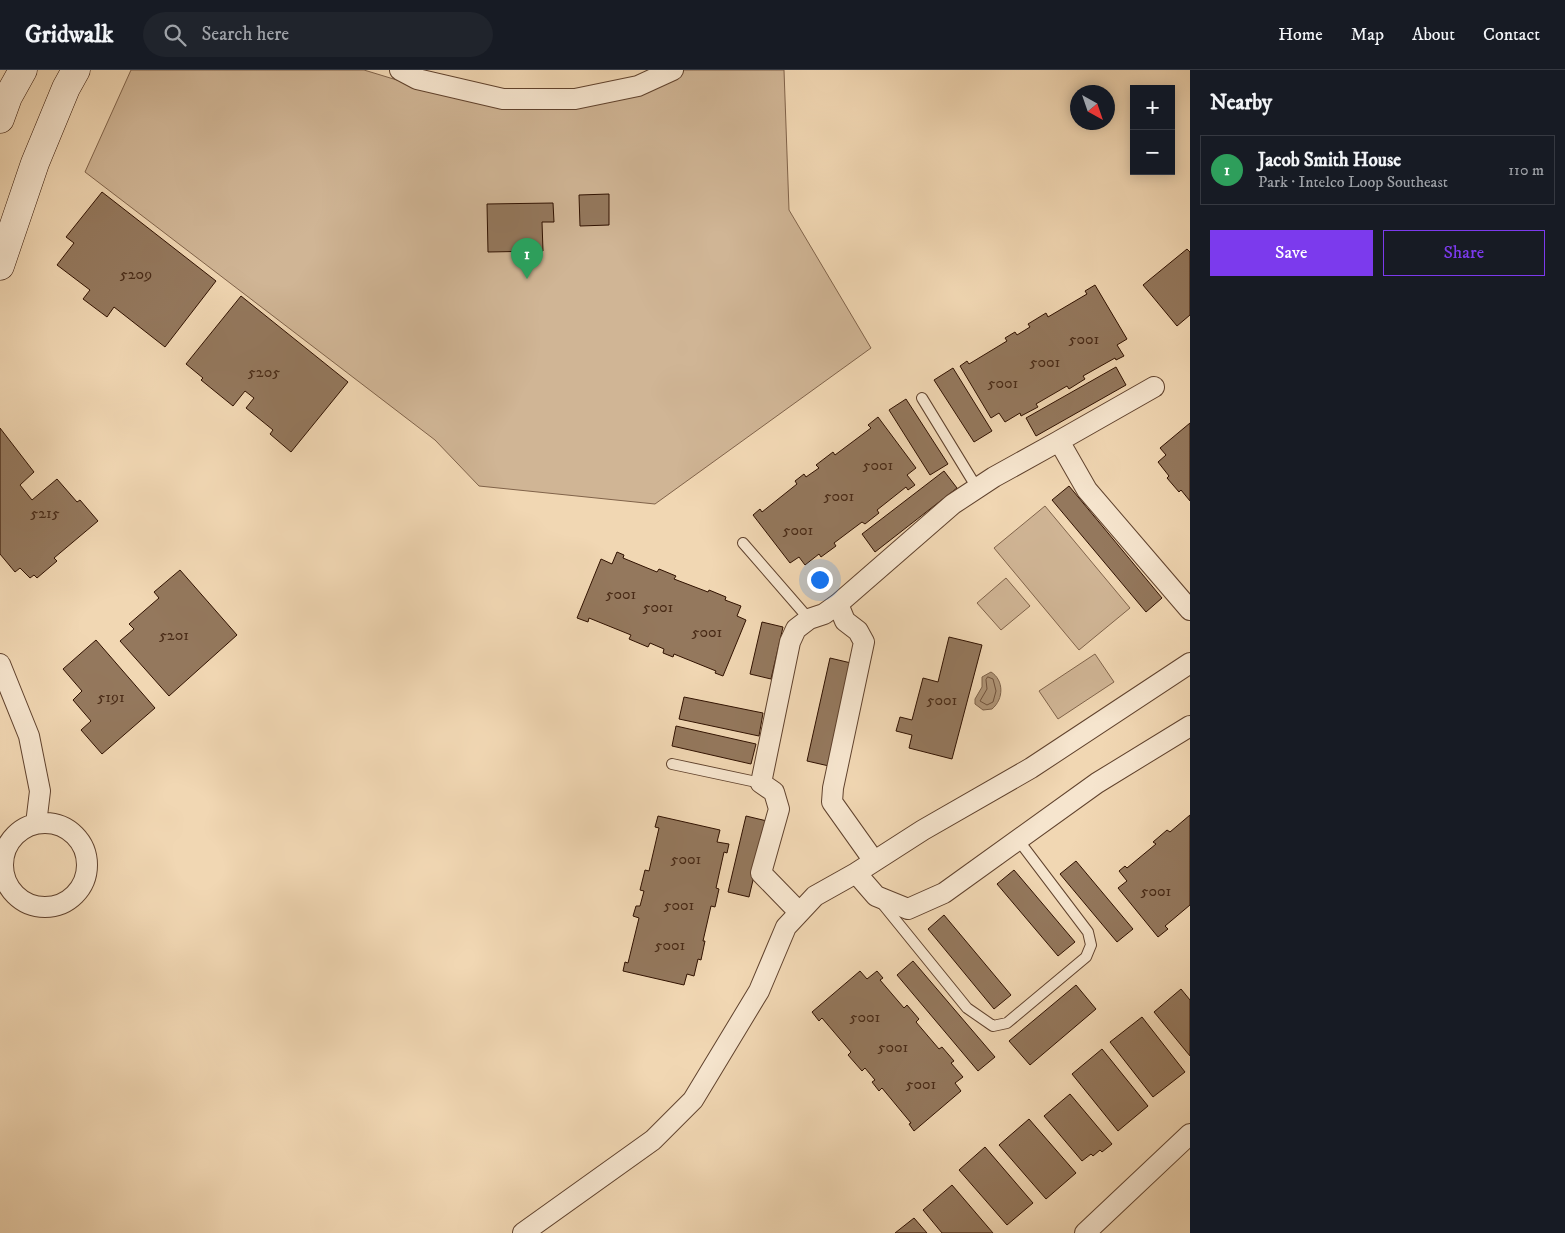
<!DOCTYPE html>
<html lang="en">
<head>
<meta charset="utf-8">
<style>
  :root { --surface:#171b24; --page:#20242c; --text:#f1f3f6; --muted:#9ea1a6; --line:#363941; --accent:#7c3aed }
  body { margin:0; font-family:"IM FELL DW Pica",serif; background:var(--page); color:var(--text) }
  .controls { position:absolute; right:15px; top:15px; display:grid; overflow:hidden; border-radius:0px; box-shadow:0 2px 12px #0003 }
  .controls button { width:45px; height:45px; display:grid; place-items:center; padding:0; border:0; border-bottom:1px solid var(--line); background:var(--surface); color:var(--text); font:25px sans-serif }
  .compass { position:absolute; left:1070px; top:15px; width:45px; height:45px; border-radius:50%; background:var(--surface); box-shadow:0 2px 12px #0003; rotate:140deg }
  .you { position:absolute; left:819px; top:509px; width:18px; height:18px; margin:-12px; border:4px solid #fff; border-radius:50%; background:#1a73e8; box-shadow:0 0 0 8px #1a73e833 }
  .badge { display:grid; place-items:center; width:32px; height:32px; border-radius:50%; background:var(--accent); color:#fff; font-size:16px; font-weight:700 }
  .pin { position:absolute; translate:-50% -41px; filter:drop-shadow(0 1px 2px #0008) }
  .pin::after { content:''; position:absolute; top:26px; width:18px; height:15px; background:inherit; clip-path:polygon(0 0,100% 0,50% 100%) }
  .list { margin:0; padding:0; list-style:none }
  h2 { display:flex; justify-content:space-between; align-items:center; height:65px; margin:0; padding:0 20px; font-size:21px }
  h2 small { font-size:16px; font-weight:400; color:var(--muted) }
  .list li { display:grid; grid-template-columns:32px 1fr auto; gap:15px; align-items:center; box-sizing:border-box; height:70px; margin:0 10px 10px; padding:0 10px; border:1px solid var(--line); border-radius:0px }
  .list b { display:block; font-size:19px; white-space:nowrap }
  .list p { margin:0; font-size:16px; white-space:nowrap; color:var(--muted) }
  .list em { font-size:16px; font-style:normal; color:var(--muted) }
  .actions { display:flex; gap:10px; padding:15px 20px }
  .actions a { flex:1; padding:11px 0; border:1px solid var(--accent); border-radius:0px; text-align:center; font-size:18px; color:var(--accent) }
  .actions .main { background:var(--accent); color:#fff }
  .icon { flex:none; width:28px; height:28px; fill:none; stroke:currentColor; stroke-width:2; stroke-linecap:round; stroke-linejoin:round }
  .map { position:relative; flex:none; width:1190px; height:1163px; overflow:hidden }
  header { display:flex; align-items:center; gap:30px; box-sizing:border-box; height:70px; padding:0 25px; background:var(--surface); border-bottom:1px solid var(--line) }
  header strong { font-size:24px }
  nav { display:flex; gap:28px; margin-inline-start:auto; font-size:18px }
  .search { width:350px; height:45px; background:var(--page); display:flex; align-items:center; gap:12px; box-sizing:border-box; padding:0 18px; border-radius:28px; color:var(--muted); font-size:19px }
  main { display:flex }
  aside { flex:1; background:var(--surface) }
  .map>svg:first-child { display:block }
  .green { fill:#d0b595; stroke:#80634a }
  .water { fill:#af9476; stroke:#7c6047 }
  .lines { fill:none; stroke-linecap:round; stroke-linejoin:round }
  .shore { stroke:#70523b; stroke-width:1 }
  .building { fill:#94785d; stroke:#301100 }
  .lane-casing { stroke:#60422d; stroke-width:12 }
  .street-casing { stroke:#60422d; stroke-width:22 }
  .secondary-casing { stroke:#301100; stroke-width:29 }
  .lane { stroke:#f6e5ce; stroke-width:10 }
  .street { stroke:#f6e5ce; stroke-width:20 }
  .secondary { stroke:#f6e5ce; stroke-width:28 }
  .labels { text-anchor:middle; stroke-width:4.5; stroke-linejoin:round; paint-order:stroke }
  .number-label { font-size:16px; fill:#492b17 }
</style>
</head>
<body>
<header>
<strong>Gridwalk</strong>
<div class="search"><svg class="icon" aria-label="search" viewBox="0 0 24 24"><circle cx="10" cy="10" r="6"/><path d="M15 15l6 6"/></svg>Search here</div>
<nav><a>Home</a><a>Map</a><a>About</a><a>Contact</a></nav>
</header>
<main>
<div class="map">
<svg width="1190" height="1163" viewBox="0 0 1190 1163">
  <rect width="100%" height="100%" fill="#f1d7b3"/>
  <filter id="stains"><feTurbulence type="fractalNoise" baseFrequency=".004" numOctaves="4"/><feColorMatrix values="0 0 0 0 .2 0 0 0 0 .09 0 0 0 0 .02 0 0 0 .5 -.17"/></filter>
  <radialGradient id="worn" r=".72"><stop offset=".6" stop-color="#630" stop-opacity="0"/><stop offset="1" stop-color="#630" stop-opacity=".3"/></radialGradient>
  <path class="green" d="M131,0H364L433,21L575,29L673,0H784L789,140L871,278L655,434L479,416L435,370L85,102Z
    M1045,436L1130,538L1079,580L994,478Z
    M1006,508L1030,536L1001,560L977,533Z
    M1095,584L1114,612L1058,649L1039,621Z"/>
  <path class="water" d="M991,602C1004,610 1004,629 992,639L983,640L975,634V629L982,617V607Z"/>
  <g class="lines">
    <path class="shore" d="M988,607L993,609L996,621L993,632L987,635L980,631L987,619L986,610Z"/>
  </g>
  <path class="building" d="M102,122L216,211L165,277L114,237L107,247L83,229L90,220L57,195L74,173L66,167Z
    M609,124V155L580,156L579,125Z
    M553,133L554,152H542L543,181L488,182L487,134Z
    M1187,179L1190,182V245L1177,256L1143,215Z
    M1095,215L1127,269L1117,275L1124,286L1116,290L1115,288L1083,306L1085,309L1069,319L1067,316L1036,334L1038,337L1021,346L1020,343L1005,352L999,343L991,348L960,296L967,291L969,294L1007,271L1005,268L1015,262L1017,265L1030,257L1028,254L1046,243L1048,247L1087,224L1085,221Z
    M241,226L348,312L291,382L270,364L273,360L246,338L254,328L245,321L233,336L201,310L203,308L186,294Z
    M1116,297L1126,315L1036,366L1026,348Z
    M953,298L992,361L974,372L934,310Z
    M906,329L948,394L930,405L889,340Z
    M878,347L916,398L907,405L915,415L908,420L906,417L877,440L879,443L865,454L862,452L834,473L836,476L821,487L819,484L805,495L799,487L790,493L753,445L760,439L762,442L797,414L795,411L804,404L806,407L819,398L816,395L833,382L835,385L871,358L868,355Z
    M1190,353V431L1181,420L1179,422L1167,408L1169,406L1158,392L1166,385L1160,378Z
    M0,358L34,402L20,415L32,430L57,409L77,432L80,430L98,451L54,488L57,491L37,508L34,505L30,508L20,498L15,502L0,484Z
    M944,401L957,418L875,482L862,464Z
    M1069,416L1162,528L1146,542L1052,430Z
    M617,482L624,485L623,488L657,502L659,499L676,506L674,509L708,522L709,520L726,527L725,530L741,536L737,546L746,550L723,606L715,603L716,601L674,584L673,587L663,583L664,579L650,573L648,577L629,569L631,565L589,548L588,552L577,548L601,489L612,494Z
    M180,500L237,565L169,626L120,571L134,559L129,554L159,528L154,522Z
    M762,552L783,557L771,609L750,604Z
    M949,567L982,575L952,689L909,678L912,665L896,661L900,647L912,650L923,608L938,612Z
    M96,570L155,638L102,684L81,660L91,651L73,630L82,621L63,599Z
    M830,588L851,593L829,696L807,691Z
    M684,627L763,643L759,666L679,649Z
    M676,656L756,674L751,694L672,676Z
    M1190,745V835L1165,856L1168,859L1158,867L1118,818L1127,811L1119,801L1125,796L1127,798L1156,774L1153,772L1167,760L1170,762Z
    M658,746L720,760L717,772L729,774L727,783L724,782L716,818L719,819L715,837L711,836L703,871H705L701,890L698,889L694,906L687,904L684,915L623,901L625,892L628,893L639,848L633,846L636,836H640L644,821L640,820L645,800L649,801L659,758L655,757Z
    M746,746L767,751L749,827L728,822Z
    M1076,791L1133,859L1117,872L1060,804Z
    M1014,800L1075,872L1058,886L997,814Z
    M944,845L1011,925L994,939L928,859Z
    M913,891L995,987L978,1001L897,905Z
    M860,901L867,909L877,901L883,908L880,910L904,938L907,935L919,949L916,952L939,979L942,977L954,991L951,993L963,1007L955,1013L961,1021L914,1061L909,1054L911,1053L882,1018L879,1021L872,1012L875,1010L865,998L862,1001L848,985L851,982L822,948L819,951L812,942Z
    M1076,915L1096,939L1030,995L1009,971Z
    M1181,919L1190,930V986L1154,942Z
    M1142,947L1185,1002L1153,1027L1110,972Z
    M1102,979L1148,1036L1118,1061L1072,1004Z
    M1070,1024L1112,1074L1102,1082L1100,1080L1093,1086L1091,1084L1082,1091L1044,1046Z
    M1029,1049L1076,1103L1046,1129L999,1075Z
    M985,1077L1033,1133L1007,1155L959,1100Z
    M952,1115L993,1163H942L923,1140Z
    M914,1148L927,1163H895Z"/>
  <g class="lines">
    <defs>
      <path id="lane" d="M922,328L977,418
        M743,473L809,549
        M672,694L761,713
        M881,832L967,938L993,956L1007,953L1086,887L1091,875L1088,862L1019,771"/>
      <path id="street" d="M400,0L417,9L503,29H575L638,16L673,0
        M1154,317L1059,371L1087,420L1190,540
        M838,534L845,551L858,561L864,572L833,718L832,732L874,791
        M0,594L29,666L40,721L36,754
        M3 795a42 42 0 1 1 84 0a42 42 0 1 1-84 0Z
        M856,803L923,760L1031,698L1190,593
        M799,842L761,803L779,739L774,722L761,713L790,572L796,559L809,549L824,544L838,534L953,434L994,407L1059,371
        M523,1163L653,1070L693,1030L759,921L786,857L815,826L856,803L876,826L908,839L944,823L1097,713L1190,656
        M1085,1163L1190,1064"/>
      <path id="secondary" d="M0,49L8,27L23,0
        M0,196L35,93L66,18L76,0"/>
    </defs>
    <use href="#lane" class="lane-casing"/>
    <use href="#street" class="street-casing"/>
    <use href="#secondary" class="secondary-casing"/>
    <use href="#lane" class="lane"/>
    <use href="#street" class="street"/>
    <use href="#secondary" class="secondary"/>
  </g>
  <g class="labels">
    <g class="number-label">
      <text x="136" y="209">5209</text>
      <text x="1084" y="274">5001</text>
      <text x="1045" y="297">5001</text>
      <text x="264" y="307">5205</text>
      <text x="1003" y="318">5001</text>
      <text x="878" y="400">5001</text>
      <text x="839" y="431">5001</text>
      <text x="45" y="448">5215</text>
      <text x="798" y="465">5001</text>
      <text x="621" y="529">5001</text>
      <text x="658" y="542">5001</text>
      <text x="707" y="567">5001</text>
      <text x="174" y="570">5201</text>
      <text x="111" y="632">5191</text>
      <text x="942" y="635">5001</text>
      <text x="686" y="794">5001</text>
      <text x="1156" y="826">5001</text>
      <text x="679" y="840">5001</text>
      <text x="670" y="880">5001</text>
      <text x="865" y="952">5001</text>
      <text x="893" y="982">5001</text>
      <text x="921" y="1019">5001</text>
    </g>
  </g>
  <rect width="100%" height="100%" filter="url(#stains)"/>
  <rect width="100%" height="100%" fill="url(#worn)"/>
</svg>
<div class="controls">
<button>+</button>
<button>−</button>
</div>
<svg class="compass" viewBox="-18 -18 36 36"><path d="M0-13l5 13h-10z" fill="#e53935"/><path d="M0 13l5-13h-10z" fill="#9ea1a6"/></svg>
<div class="you"></div>
<div class="pin badge" style="left:527px;top:209px;background:#2e9e5b">1</div>
</div>
<aside>
<h2>Nearby<small></small></h2>
<ul class="list">
<li><span class="badge" style="background:#2e9e5b">1</span><div><b>Jacob Smith House</b><p>Park · Intelco Loop Southeast</p></div><em>110 m</em></li>
</ul>
<div class="actions"><a class="main">Save</a><a>Share</a></div>
</aside>
</main>
</body>
</html>
